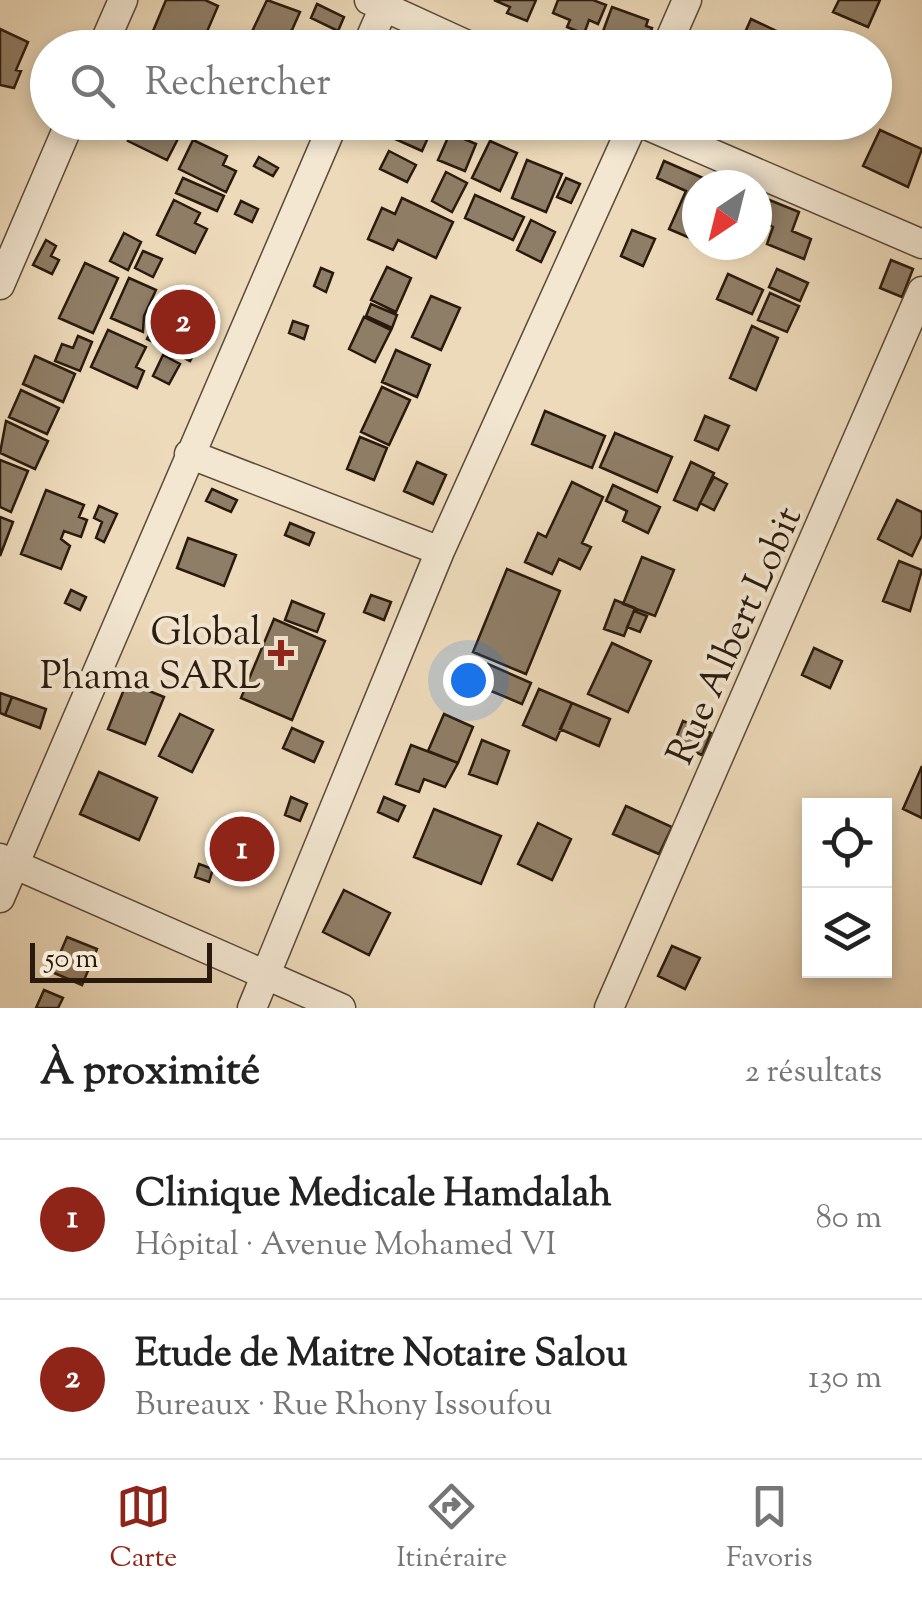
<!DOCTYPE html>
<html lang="fr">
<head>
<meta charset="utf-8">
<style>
  :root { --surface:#fff; --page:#f2f2f2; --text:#222; --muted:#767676; --line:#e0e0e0; --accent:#8f2418 }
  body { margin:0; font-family:"Sorts Mill Goudy",serif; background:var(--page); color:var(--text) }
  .controls { position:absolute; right:30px; bottom:30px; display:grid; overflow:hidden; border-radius:0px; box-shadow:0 5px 15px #0003 }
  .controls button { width:90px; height:90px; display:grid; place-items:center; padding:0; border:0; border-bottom:2px solid var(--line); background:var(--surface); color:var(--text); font:50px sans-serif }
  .compass { position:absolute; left:682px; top:170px; width:90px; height:90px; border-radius:50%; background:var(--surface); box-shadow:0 5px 15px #0003; rotate:215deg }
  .scale { position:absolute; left:30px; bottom:25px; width:182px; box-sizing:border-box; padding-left:10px; border:5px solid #2a1a0d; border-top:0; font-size:28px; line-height:35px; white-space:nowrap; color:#2a1a0d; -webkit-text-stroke:8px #f3e7d2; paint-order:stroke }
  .you { position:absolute; left:468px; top:680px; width:35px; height:35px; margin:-25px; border:8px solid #fff; border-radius:50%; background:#1a73e8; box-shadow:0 0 0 15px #1a73e833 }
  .badge { display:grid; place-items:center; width:65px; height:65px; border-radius:50%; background:var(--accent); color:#fff; font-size:32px; font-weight:700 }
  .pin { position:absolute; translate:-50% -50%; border:5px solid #fff; box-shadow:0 2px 10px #0006 }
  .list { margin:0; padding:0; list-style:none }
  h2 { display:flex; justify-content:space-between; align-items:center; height:130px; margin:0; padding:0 40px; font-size:42px }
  h2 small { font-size:32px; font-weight:400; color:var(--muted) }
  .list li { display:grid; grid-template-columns:65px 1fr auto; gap:30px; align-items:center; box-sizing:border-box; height:160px; padding:0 40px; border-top:2px solid var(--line) }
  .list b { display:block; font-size:38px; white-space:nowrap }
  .list p { margin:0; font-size:32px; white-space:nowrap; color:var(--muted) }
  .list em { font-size:32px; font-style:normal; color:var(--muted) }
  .icon { flex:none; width:55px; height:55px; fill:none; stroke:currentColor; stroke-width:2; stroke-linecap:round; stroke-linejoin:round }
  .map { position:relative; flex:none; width:922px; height:1008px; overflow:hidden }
  .search { position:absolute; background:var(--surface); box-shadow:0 5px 15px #0003; left:30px; right:30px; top:30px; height:110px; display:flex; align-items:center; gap:25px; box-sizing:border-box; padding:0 35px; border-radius:55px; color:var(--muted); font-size:38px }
  .sheet { height:450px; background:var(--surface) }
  nav { display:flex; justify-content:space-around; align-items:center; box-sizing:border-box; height:140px; border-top:2px solid var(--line); background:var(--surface); font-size:28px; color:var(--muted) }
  nav a { display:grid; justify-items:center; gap:5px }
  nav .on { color:var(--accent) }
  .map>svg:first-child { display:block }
  .building { fill:#8f7e67; stroke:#2a1a0d; stroke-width:2.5 }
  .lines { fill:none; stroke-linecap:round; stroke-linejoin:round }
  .minor-casing { stroke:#5b4a38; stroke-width:31 }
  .minor { stroke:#f3e7d2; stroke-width:28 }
  .poi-dot { fill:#8f2418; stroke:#f3e7d2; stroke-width:4 }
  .labels { text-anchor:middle; stroke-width:8; stroke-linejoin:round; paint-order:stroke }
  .poi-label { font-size:38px; fill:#2a1a0d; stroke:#f3e7d2; text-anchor:end }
  .street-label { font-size:38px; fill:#2a1a0d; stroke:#f3e7d2 }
</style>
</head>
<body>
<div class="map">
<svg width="922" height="1008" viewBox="0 0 922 1008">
  <rect width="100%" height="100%" fill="#eddaba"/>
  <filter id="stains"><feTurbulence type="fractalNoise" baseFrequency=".002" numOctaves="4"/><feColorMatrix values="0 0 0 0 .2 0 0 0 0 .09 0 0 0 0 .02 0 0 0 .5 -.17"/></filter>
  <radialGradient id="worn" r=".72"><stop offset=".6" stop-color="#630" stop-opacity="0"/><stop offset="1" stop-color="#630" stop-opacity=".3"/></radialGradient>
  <path class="building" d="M166,0H205L218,6L200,48L153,31Z
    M267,0L300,12L284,48H270L249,38Z
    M494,0H536L527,21L507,13L510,7Z
    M558,0H593L606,5L598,24L589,20L584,34L567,27L570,20L553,13Z
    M839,0H880L868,27L833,12Z
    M317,4L344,17L338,31L311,18Z
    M612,7L648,20L646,26L652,28L646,45L636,41L634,48H624L618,45L620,40L602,34Z
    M751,19L783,34L777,48H738Z
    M0,29L28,42L16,70L21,71L14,88L0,85Z
    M291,31L306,38L302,48H284Z
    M137,122H174L184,127L167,160L128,141Z
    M400,122H435L422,151L393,138Z
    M880,130L922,149L908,187L863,166Z
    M450,133L476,144L465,171L438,160Z
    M193,140L227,156L223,165L236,171L226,192L179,169Z
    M490,141L517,153L500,191L472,178Z
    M389,151L416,165L407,182L380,169Z
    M259,157L278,168L273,176L254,166Z
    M527,160L562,174L546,212L512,198Z
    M664,161L719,185H697V241L669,229L686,191L657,178Z
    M446,172L467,183L452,212L432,201Z
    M183,178L224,196L217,211L176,193Z
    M566,178L580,184L571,203L557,197Z
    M475,195L524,217L513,240L465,218Z
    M402,198L453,222L436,258L398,240L393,250L368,239L382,208L395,214Z
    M767,199L799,212L792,231L811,239L804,259L767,244L773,227L767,224L770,214L762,211Z
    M174,200L200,213L195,223L207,229L195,253L157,235Z
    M241,201L258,209L252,222L235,214Z
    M531,220L555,232L541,262L517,250Z
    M632,230L655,239L643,266L621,256Z
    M124,233L141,242L128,270L110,261Z
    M46,240L56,246L51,256L59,260L52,274L33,265Z
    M706,245H740L735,257Z
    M143,251L162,259L153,277L135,268Z
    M891,260L913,269L902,297L880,288Z
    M85,263L118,278L93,333L59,318Z
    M387,267L411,278L396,312L371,300Z
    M321,268L333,273L326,292L314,286Z
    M777,269L808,283L800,301L769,287Z
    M728,274L763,290L752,314L717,299Z
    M129,278L156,290L144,316L143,332L111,318Z
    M174,288L217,310L190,361L147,339Z
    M770,293L799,306L787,332L758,320Z
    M431,296L460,308L441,350L412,337Z
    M371,304L397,315L392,328L366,316Z
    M364,317L391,330L375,362L349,349Z
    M293,321L308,326L304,339L289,333Z
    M752,326L778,338L756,390L730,378Z
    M108,330L146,347L136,367L144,371L137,388L91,367Z
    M78,336L92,342L80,371L55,361L62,344L73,348Z
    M396,350L430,365L417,397L382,382Z
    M163,355L180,364L169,384L153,376Z
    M35,356L75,374L63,402L23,384Z
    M382,387L410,400L389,445L361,432Z
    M21,390L59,408L47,434L9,417Z
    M545,411L605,436L592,468L532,444Z
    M705,416L729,426L718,450L695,440Z
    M6,421L48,441L35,469L0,453Z
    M615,433L672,457L657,492L600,467Z
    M360,437L387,448L374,480L347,469Z
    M0,460L28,471L11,512L0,507Z
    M417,462L446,475L433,504L404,491Z
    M691,462L714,473L697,510L674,500Z
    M714,477L727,484L714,510L700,503Z
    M572,482L603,497L582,543L591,547L580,569L559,559L552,574L525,562L538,533L546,537Z
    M613,485L660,507L648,533L623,521L627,511L606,501Z
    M212,489L237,500L231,512L206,501Z
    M46,490L84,505L79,517L87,520L81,537L64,531L61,539L70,546L61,569L21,554Z
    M897,500L922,512V535L912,556L878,539Z
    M99,506L117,514L104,542L96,538L102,522L94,518Z
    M0,517L13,522L0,556Z
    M290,523L314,533L309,545L285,535Z
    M188,538L236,555L224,586L177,568Z
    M642,557L674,570L655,616L623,604Z
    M899,561L922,570L910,611L883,601Z
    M507,569L560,591L526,674L473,652Z
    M71,590L86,597L80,610L65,603Z
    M371,595L391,602L384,620L364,612Z
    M615,600L635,608L624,636L604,629Z
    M292,601L324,614L317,632L285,620Z
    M634,611L647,616L640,632L627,627Z
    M274,619L325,641L292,720L241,698Z
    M612,643L651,661L628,712L588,694Z
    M814,648L842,661L830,688L802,675Z
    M488,664L531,683L522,704L479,686Z
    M127,682L164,697L145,744L108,729Z
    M539,689L572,703L556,740L523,725Z
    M0,693L12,697L5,715L0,713Z
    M12,697L46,709L40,728L5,715Z
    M572,703L610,719L599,746L560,729Z
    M180,714L213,730L192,772L159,756Z
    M444,714L473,727L458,763L428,751Z
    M683,721L711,733L702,755L674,743Z
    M292,728L323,742L314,762L283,748Z
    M482,740L509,751L497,784L469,774Z
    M411,745L458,763L445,787L424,779L419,792L396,784Z
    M922,766V818L903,809Z
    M99,772L157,798L139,840L80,814Z
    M291,797L307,804L300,821L285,815Z
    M384,797L405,806L398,821L378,812Z
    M626,806L672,827L659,854L613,834Z
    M434,809L501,836L481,884L414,857Z
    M538,823L571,839L552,880L518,864Z
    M199,864L213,869L209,882L195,877Z
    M344,890L390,913L369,955L323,932Z
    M67,937L97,949L82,985L52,972Z
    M672,946L700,958L685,989L658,976Z
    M44,990L63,998L58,1008H36Z"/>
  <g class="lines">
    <defs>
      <path id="minor" d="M369,0L474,48
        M102,48L123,0
        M366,48L387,0
        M666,48L687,0
        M639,122L922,244
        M0,285L70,122
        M189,454L440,551
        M0,858L341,1008
        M0,898L334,122
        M252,1008L440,551L634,122
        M609,1008L922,291"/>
    </defs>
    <use href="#minor" class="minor-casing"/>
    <use href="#minor" class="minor"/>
  </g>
  <path class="poi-dot" d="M276 638h10v10h10v10h-10v10h-10v-10h-10v-10h10z"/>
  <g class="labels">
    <g class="poi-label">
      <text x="261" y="644">Global<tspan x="261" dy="44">Phama SARL</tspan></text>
    </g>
    <g class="street-label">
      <text transform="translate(733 635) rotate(-66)" y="13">Rue Albert Lobit</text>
    </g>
  </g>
  <rect width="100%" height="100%" filter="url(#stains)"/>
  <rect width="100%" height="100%" fill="url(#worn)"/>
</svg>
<div class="controls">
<button><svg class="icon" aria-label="locate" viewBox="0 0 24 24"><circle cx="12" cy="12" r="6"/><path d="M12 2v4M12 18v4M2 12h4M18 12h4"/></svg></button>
<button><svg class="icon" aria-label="layers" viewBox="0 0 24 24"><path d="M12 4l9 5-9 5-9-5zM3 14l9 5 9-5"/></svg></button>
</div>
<svg class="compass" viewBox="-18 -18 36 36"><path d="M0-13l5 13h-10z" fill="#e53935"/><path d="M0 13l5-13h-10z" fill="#767676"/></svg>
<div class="scale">50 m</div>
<div class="you"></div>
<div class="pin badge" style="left:242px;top:849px">1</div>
<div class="pin badge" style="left:183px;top:322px">2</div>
<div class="search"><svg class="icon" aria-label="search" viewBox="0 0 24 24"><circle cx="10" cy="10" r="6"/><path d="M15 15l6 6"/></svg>Rechercher</div>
</div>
<section class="sheet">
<h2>À proximité<small>2 résultats</small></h2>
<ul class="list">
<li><span class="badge">1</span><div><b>Clinique Medicale Hamdalah</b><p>Hôpital · Avenue Mohamed VI</p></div><em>80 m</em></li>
<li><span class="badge">2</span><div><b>Etude de Maitre Notaire Salou</b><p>Bureaux · Rue Rhony Issoufou</p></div><em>130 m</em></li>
</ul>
</section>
<nav>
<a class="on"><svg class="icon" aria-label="map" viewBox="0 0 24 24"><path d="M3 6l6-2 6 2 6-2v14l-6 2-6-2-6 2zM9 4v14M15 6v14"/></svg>Carte</a>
<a><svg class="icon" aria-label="directions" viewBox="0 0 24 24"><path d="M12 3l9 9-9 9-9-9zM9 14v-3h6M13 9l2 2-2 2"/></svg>Itinéraire</a>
<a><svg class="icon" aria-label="saved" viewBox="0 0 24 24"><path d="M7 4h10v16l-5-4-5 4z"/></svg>Favoris</a>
</nav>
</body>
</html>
